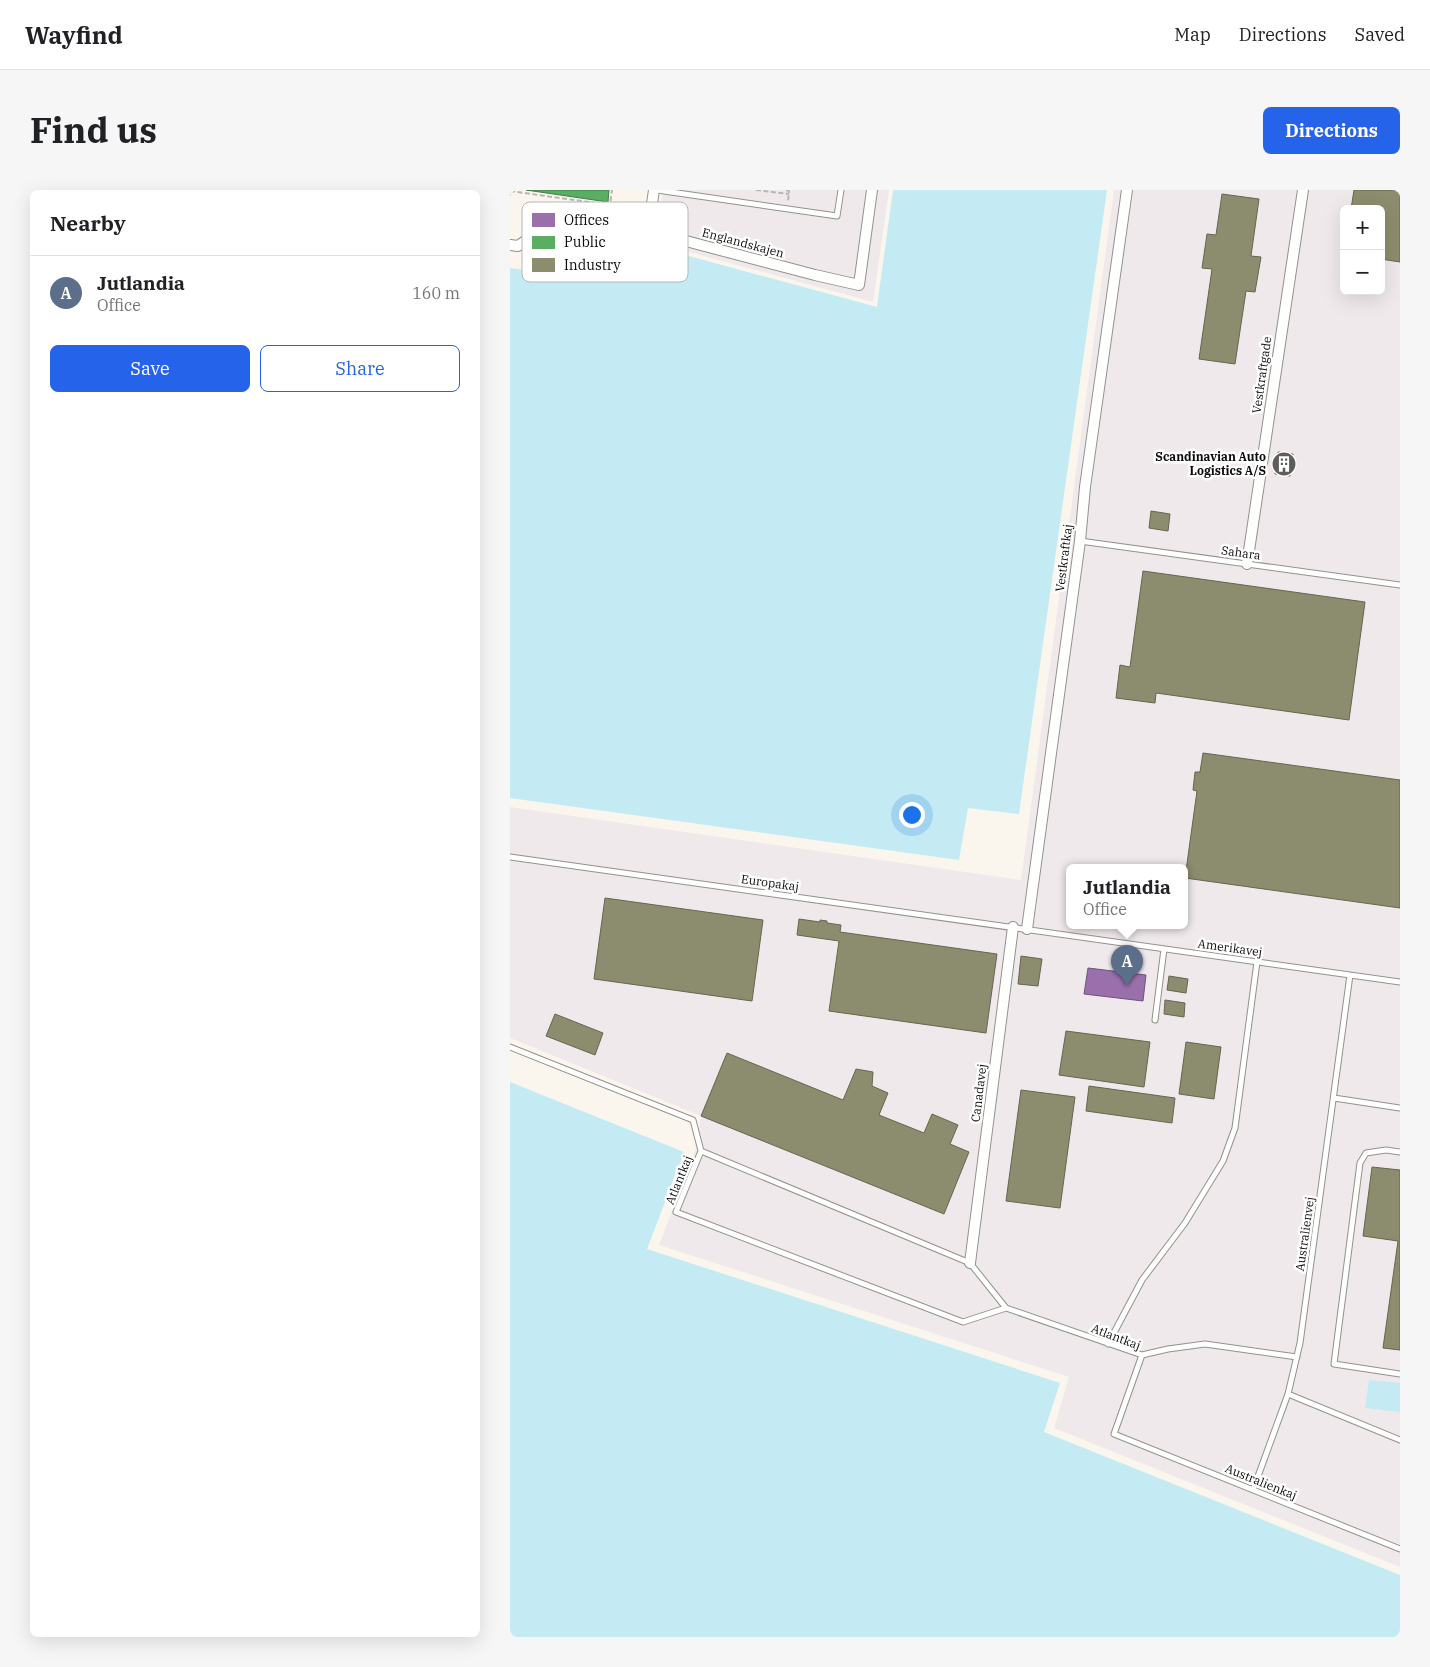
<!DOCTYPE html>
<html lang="en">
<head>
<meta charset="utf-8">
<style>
  :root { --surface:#fff; --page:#f6f6f6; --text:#202124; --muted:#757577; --line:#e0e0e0; --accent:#2563eb }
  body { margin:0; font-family:"IBM Plex Serif",serif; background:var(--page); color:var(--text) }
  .controls { position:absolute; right:15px; top:15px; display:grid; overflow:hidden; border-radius:8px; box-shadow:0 5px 20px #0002 }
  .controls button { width:45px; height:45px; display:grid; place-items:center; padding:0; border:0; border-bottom:1px solid var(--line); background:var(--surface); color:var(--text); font:25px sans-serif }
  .you { position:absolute; left:401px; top:624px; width:18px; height:18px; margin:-12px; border:4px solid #fff; border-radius:50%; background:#1a73e8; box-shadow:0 0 0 8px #1a73e833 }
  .badge { display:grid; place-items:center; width:32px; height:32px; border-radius:50%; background:var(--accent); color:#fff; font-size:16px; font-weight:700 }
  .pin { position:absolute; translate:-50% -41px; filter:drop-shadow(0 1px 2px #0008) }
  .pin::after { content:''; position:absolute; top:26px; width:18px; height:15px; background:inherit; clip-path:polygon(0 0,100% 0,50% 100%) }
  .popup { position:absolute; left:556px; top:674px; width:122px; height:65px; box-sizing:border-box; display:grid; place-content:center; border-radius:8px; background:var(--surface); filter:drop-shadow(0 1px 4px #0005); font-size:16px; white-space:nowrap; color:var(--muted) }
  .popup b { font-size:19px; color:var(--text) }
  .popup::after { content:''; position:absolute; left:50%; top:100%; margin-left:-10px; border:10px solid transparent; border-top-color:var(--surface) }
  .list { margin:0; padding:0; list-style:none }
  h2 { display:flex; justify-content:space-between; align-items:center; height:65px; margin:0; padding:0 20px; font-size:21px }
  h2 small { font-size:16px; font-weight:400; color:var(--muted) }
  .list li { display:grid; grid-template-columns:32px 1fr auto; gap:15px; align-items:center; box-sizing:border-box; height:75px; padding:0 20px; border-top:1px solid var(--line) }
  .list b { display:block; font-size:19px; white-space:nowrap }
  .list p { margin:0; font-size:16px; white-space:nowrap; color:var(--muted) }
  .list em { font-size:16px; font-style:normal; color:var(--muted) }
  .actions { display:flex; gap:10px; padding:15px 20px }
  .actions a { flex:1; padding:11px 0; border:1px solid var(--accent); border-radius:8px; text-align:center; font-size:18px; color:var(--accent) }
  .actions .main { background:var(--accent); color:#fff }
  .map { position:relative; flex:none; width:890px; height:1447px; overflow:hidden; border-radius:8px }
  header { display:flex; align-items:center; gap:30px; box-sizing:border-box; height:70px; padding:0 25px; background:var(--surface); border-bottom:1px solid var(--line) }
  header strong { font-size:24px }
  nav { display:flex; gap:28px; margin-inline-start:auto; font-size:18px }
  .intro { display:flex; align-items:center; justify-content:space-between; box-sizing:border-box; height:120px; padding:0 30px }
  h1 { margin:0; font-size:35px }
  .button { padding:12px 22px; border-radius:8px; background:var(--accent); color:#fff; font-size:18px; font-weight:700 }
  main { display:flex; gap:30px; padding:0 30px }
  aside { flex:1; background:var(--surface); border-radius:8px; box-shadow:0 5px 20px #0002 }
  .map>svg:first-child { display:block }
  .industrial { fill:#f0e9ec; fill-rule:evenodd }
  .water { fill:#c4ebf4 }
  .offices { fill:#9970ab; stroke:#6e527b }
  .public { fill:#5aae61; stroke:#427d47 }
  .industry { fill:#8c8c6e; stroke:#656550 }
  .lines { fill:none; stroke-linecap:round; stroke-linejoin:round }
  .lane-casing { stroke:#93918d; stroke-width:7 }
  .street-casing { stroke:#93918d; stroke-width:12 }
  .path { stroke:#b7b6b5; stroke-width:2; stroke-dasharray:5 2.5; stroke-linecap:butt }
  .lane { stroke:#fefefc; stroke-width:5 }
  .street { stroke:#fefefc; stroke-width:10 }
  .labels { text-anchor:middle; stroke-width:5; stroke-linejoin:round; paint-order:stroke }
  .street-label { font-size:12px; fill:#0b0b0b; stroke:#fff }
  .poi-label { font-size:12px; font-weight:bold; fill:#0b0b0b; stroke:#fff; text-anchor:end }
  .key { fill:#fff; stroke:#b6b6b6; stroke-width:1 }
  .key-label { font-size:14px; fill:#0b0b0b }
</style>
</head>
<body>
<header>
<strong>Wayfind</strong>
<nav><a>Map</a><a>Directions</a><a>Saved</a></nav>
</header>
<div class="intro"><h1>Find us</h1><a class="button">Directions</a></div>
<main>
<aside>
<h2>Nearby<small></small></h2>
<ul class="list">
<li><span class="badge" style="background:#5c6f8a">A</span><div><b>Jutlandia</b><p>Office</p></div><em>160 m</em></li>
</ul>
<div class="actions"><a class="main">Save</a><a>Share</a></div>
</aside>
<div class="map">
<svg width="890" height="1447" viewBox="0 0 890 1447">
  <rect width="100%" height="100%" fill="#faf6ee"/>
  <path class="industrial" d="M153,0H379L363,112L146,53Z
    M604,0H890V1377L544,1238L559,1187L149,1055L186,959L191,926L0,848V617L511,690ZM834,19H871V101H834ZM560,677H674V735H560Z"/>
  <path class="water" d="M383,0H597L509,624L458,618L449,670L0,608V78L91,91L95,88L105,46L367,117Z
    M0,892L174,962L137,1059L550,1193L534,1242L890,1385V1447H0Z
    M859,1190L890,1193V1222L855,1218Z"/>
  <path class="offices" d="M578,778L636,785L633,811L574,804Z"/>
  <path class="public" d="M16,0H99L98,12Z"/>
  <path class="industry" d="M844,0H890V72L871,69V19H841Z
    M712,4L749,9L741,66L751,67L745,102L736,101L725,174L689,169L702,79L692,78L697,44L706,45Z
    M768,262L783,264L780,286L765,284Z
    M641,321L660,324L658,341L639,338Z
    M633,381L855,412L839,530L646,503L645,513L606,508L610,475L620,477Z
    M693,563L890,590V718L675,688L687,601L683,600L685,582H690Z
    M95,708L253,730L242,811L84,789Z
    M289,729L310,732V730L317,731V733L331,735L330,742L487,764L476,843L319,821L329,751L287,745Z
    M511,766L532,769L528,796L508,794Z
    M659,786L678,789L676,803L657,800Z
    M655,810L675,813L674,827L654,824Z
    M45,824L93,843L85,865L36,846Z
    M556,841L640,852L634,897L549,885Z
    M676,852L711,857L704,909L669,904Z
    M217,863L333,910L346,879L363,882L362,896L378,903L369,925L414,943L422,924L448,935L440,954L459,962L434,1024L191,926Z
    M579,896L665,908L662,933L576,921Z
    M511,900L565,907L550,1018L496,1011Z
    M862,977L890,980V1160L873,1158L888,1051L853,1046Z"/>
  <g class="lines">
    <defs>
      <path id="lane" d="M147,0L327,26L331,0
        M11,56L43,54L91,69
        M570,351L890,395
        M0,667L890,792
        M645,830L654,759
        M0,857L183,930L191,961
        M824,908L890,918
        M890,962L876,960L856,963L850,973L824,1174L890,1184
        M496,1118L460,1073L191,961L166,1022L453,1132L496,1118L632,1165L604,1244L890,1359
        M598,1154L632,1090L675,1033L713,971L725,938L747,772
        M632,1165L658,1159L695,1154L787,1167
        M778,1204L890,1250
        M743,1300L778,1204L790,1153L840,785"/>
      <path id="street" d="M138,41L144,0
        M0,55L8,56L47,29L138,41L305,85L349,95L362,0
        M737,374L793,0
        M517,739L570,351L575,297L617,0
        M460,1073L503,737"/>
    </defs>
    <use href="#lane" class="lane-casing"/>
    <use href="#street" class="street-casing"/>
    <path class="path" d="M246,0L279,4
      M276,0L279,1L278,11
      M0,1L100,15L102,0
      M0,5H1
      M75,15L100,18V15"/>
    <use href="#lane" class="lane"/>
    <use href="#street" class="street"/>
  </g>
  <defs>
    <symbol id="building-disc" viewBox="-11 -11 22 22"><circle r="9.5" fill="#5f5d5a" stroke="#fff"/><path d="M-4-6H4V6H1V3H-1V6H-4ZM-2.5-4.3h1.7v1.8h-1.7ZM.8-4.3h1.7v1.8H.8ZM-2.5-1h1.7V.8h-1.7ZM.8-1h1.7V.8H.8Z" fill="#fff"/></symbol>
  </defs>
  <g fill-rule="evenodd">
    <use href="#building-disc" x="760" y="260" width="28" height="28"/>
  </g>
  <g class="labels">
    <g class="street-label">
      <text transform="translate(233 53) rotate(15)" y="4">Englandskajen</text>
      <text transform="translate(752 185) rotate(-82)" y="4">Vestkraftgade</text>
      <text transform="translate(731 363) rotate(8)" y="4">Sahara</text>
      <text transform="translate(554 368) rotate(-83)" y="4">Vestkraftkaj</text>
      <text transform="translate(260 693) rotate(8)" y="4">Europakaj</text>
      <text transform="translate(720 758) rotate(8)" y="4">Amerikavej</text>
      <text transform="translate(469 903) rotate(-83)" y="4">Canadavej</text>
      <text transform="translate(169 990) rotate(-68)" y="4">Atlantkaj</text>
      <text transform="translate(795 1044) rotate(-82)" y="4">Australienvej</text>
      <text transform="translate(606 1147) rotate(21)" y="4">Atlantkaj</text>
      <text transform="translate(751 1292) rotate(22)" y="4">Australienkaj</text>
    </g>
    <g class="poi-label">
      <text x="756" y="271">Scandinavian Auto<tspan x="756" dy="14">Logistics A/S</tspan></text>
    </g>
  </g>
  <rect x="12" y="12" width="166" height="80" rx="8" class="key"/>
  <rect x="22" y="23" width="23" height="14" fill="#9970ab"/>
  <rect x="22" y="46" width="23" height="13" fill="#5aae61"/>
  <rect x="22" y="68" width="23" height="14" fill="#8c8c6e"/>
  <g class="key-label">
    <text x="54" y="35">Offices</text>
    <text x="54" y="57">Public</text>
    <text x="54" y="80">Industry</text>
  </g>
</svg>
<div class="controls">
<button>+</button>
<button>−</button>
</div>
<div class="you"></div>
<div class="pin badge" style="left:617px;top:796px;background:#5c6f8a">A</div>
<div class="popup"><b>Jutlandia</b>Office</div>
</div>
</main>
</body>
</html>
